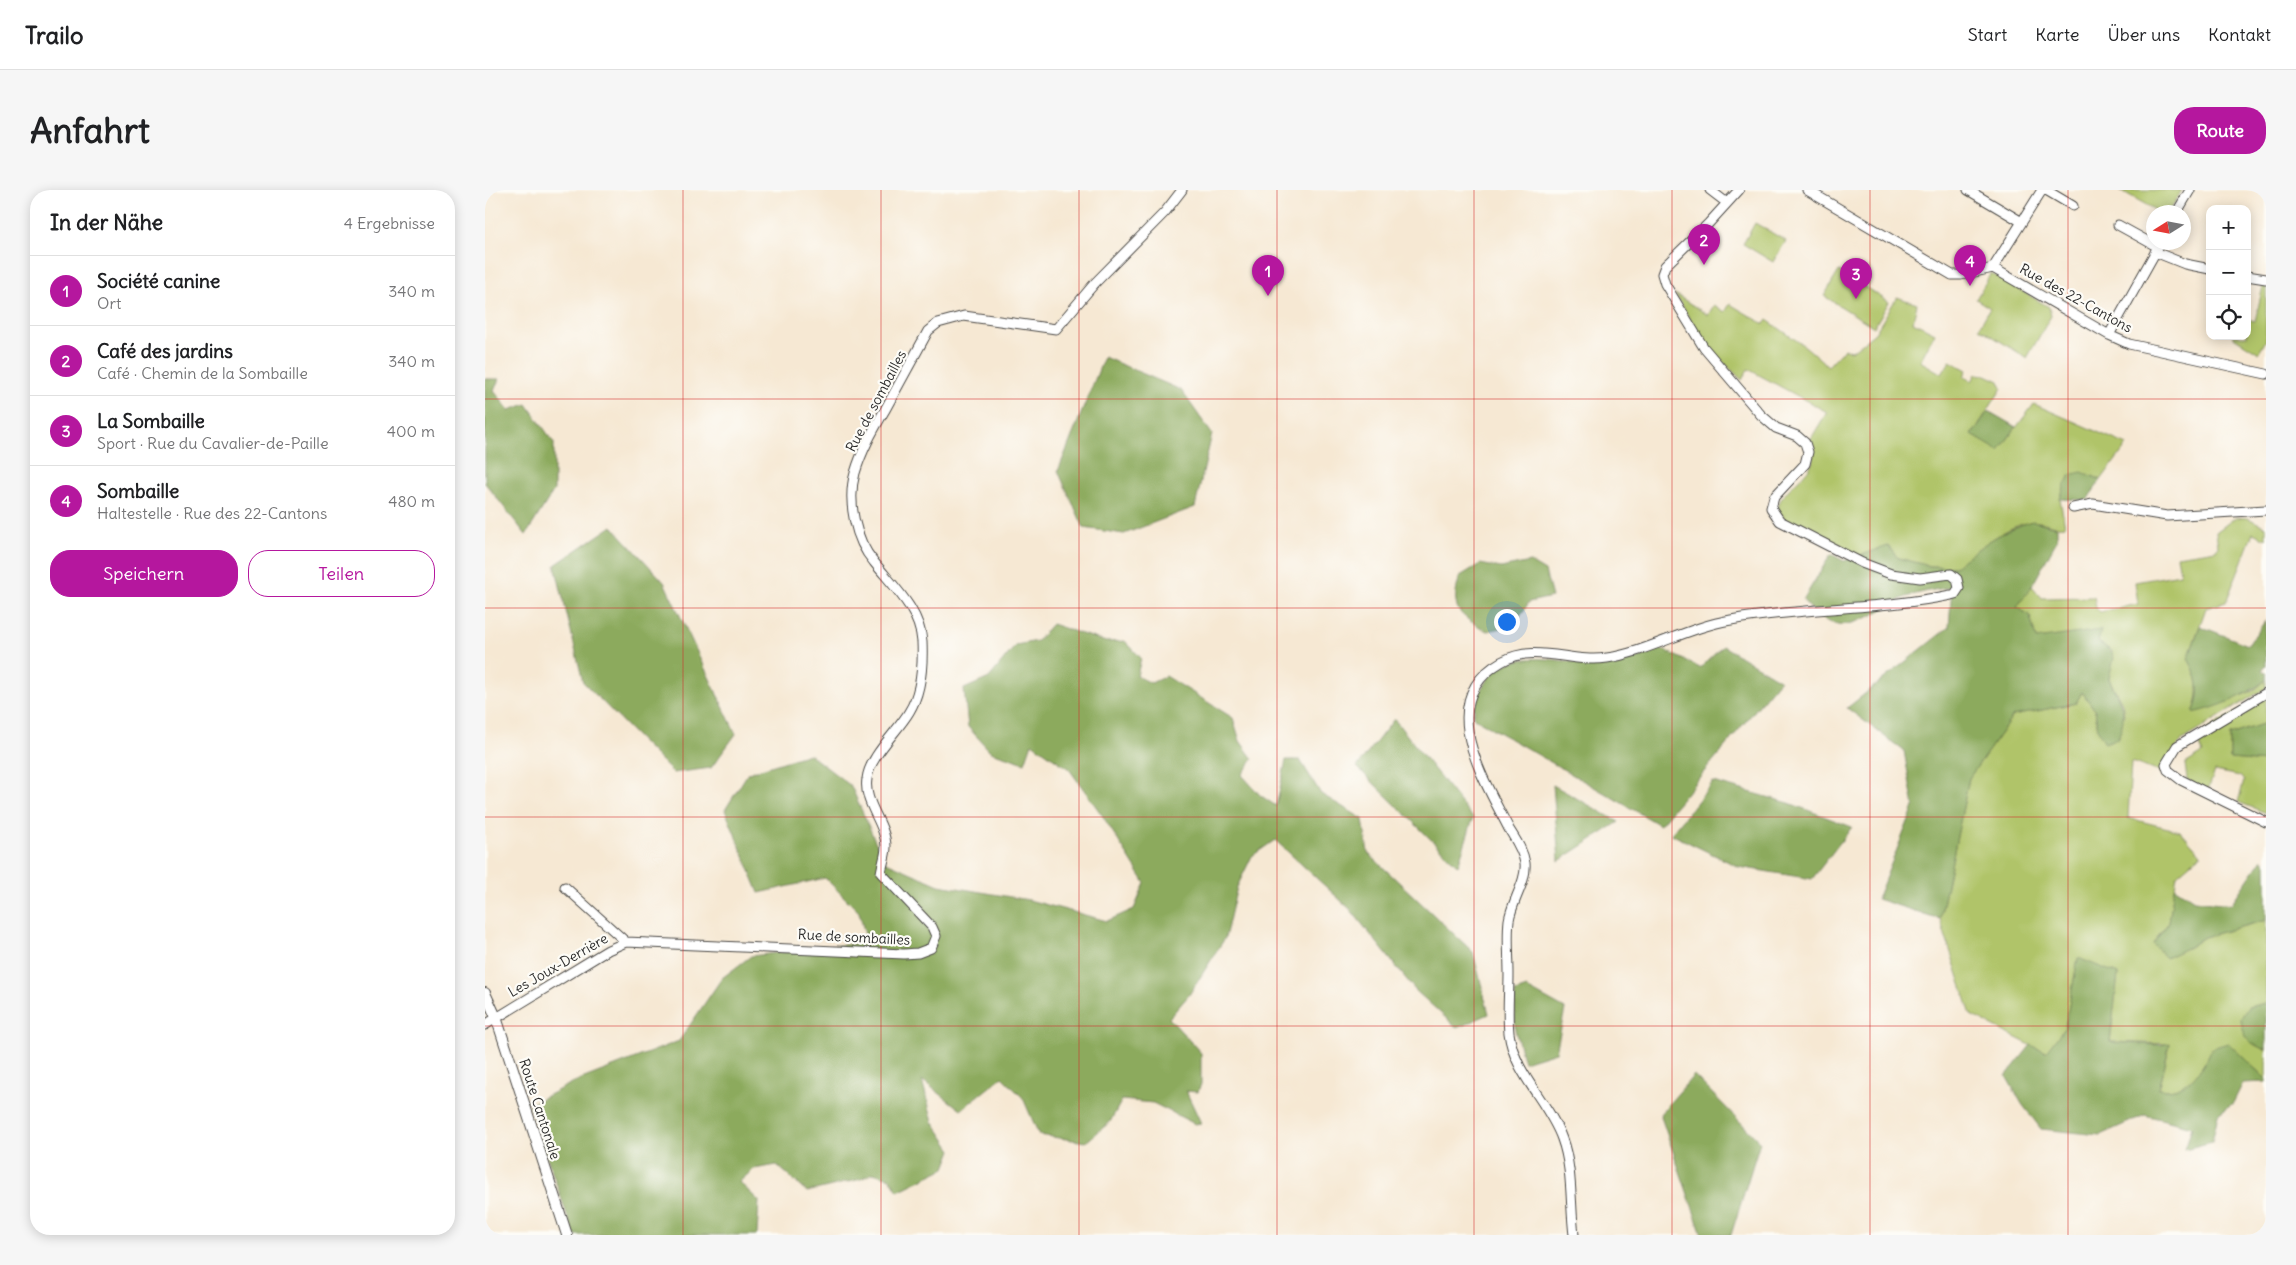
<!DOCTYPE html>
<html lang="de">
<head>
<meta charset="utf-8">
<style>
  :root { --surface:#fff; --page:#f6f6f6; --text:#202124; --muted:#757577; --line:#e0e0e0; --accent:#b5179e }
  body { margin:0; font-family:Delius,sans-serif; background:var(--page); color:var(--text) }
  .controls { position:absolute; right:15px; top:15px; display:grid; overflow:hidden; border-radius:10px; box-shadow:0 2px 12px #0003 }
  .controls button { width:45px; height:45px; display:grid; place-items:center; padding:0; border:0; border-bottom:1px solid var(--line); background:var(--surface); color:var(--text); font:25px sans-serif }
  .compass { position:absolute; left:1661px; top:15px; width:45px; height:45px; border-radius:50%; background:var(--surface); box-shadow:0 2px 12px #0003; rotate:259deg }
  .you { position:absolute; left:1021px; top:431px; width:18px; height:18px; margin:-12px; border:4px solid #fff; border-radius:50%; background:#1a73e8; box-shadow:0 0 0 8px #1a73e833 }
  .badge { display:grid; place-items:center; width:32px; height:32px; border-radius:50%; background:var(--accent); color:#fff; font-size:16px; font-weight:700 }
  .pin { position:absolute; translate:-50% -41px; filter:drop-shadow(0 1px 2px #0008) }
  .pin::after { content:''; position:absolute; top:26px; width:18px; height:15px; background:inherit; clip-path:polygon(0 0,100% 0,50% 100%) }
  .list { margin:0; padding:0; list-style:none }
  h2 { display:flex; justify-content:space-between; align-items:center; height:65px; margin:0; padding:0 20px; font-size:21px }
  h2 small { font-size:16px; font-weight:400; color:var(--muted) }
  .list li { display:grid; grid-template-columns:32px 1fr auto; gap:15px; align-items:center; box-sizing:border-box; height:70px; padding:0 20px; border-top:1px solid var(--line) }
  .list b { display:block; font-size:19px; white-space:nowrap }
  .list p { margin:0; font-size:16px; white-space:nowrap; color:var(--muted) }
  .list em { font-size:16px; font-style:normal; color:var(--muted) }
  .actions { display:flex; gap:10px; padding:15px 20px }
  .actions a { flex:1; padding:11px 0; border:1px solid var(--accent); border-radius:20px; text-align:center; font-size:18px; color:var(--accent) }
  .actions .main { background:var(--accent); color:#fff }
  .icon { flex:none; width:28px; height:28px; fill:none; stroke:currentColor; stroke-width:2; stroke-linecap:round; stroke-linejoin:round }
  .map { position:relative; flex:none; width:1781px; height:1045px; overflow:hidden; border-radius:20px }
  header { display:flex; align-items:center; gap:30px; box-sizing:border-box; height:70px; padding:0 25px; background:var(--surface); border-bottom:1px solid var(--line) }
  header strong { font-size:24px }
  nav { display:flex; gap:28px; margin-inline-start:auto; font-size:18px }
  .intro { display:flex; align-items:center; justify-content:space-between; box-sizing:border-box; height:120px; padding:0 30px }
  h1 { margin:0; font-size:35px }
  .button { padding:12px 22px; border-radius:20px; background:var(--accent); color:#fff; font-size:18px; font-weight:700 }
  main { display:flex; gap:30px; padding:0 30px }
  aside { flex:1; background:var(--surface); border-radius:20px; box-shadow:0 2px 12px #0003 }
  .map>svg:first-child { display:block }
  .green { fill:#b0c469; stroke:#6e784a }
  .forest { fill:#8caa5d; stroke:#5c6a44 }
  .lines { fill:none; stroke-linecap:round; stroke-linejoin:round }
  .minor-casing { stroke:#494744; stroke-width:11 }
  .tertiary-casing { stroke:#494744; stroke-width:12 }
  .minor { stroke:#fff; stroke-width:9 }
  .tertiary { stroke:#fff; stroke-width:10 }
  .grid { fill:none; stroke:#d62828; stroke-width:1; stroke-opacity:0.55 }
  .labels { text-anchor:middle; stroke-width:4.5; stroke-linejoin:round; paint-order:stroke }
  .street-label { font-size:14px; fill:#2b2b2b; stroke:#fdfcf7 }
</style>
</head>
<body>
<header>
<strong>Trailo</strong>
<nav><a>Start</a><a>Karte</a><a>Über uns</a><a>Kontakt</a></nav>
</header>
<div class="intro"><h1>Anfahrt</h1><a class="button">Route</a></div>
<main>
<aside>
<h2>In der Nähe<small>4 Ergebnisse</small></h2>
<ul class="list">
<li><span class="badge">1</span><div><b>Société canine</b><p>Ort</p></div><em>340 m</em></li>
<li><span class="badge">2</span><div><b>Café des jardins</b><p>Café · Chemin de la Sombaille</p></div><em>340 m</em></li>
<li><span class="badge">3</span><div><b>La Sombaille</b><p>Sport · Rue du Cavalier-de-Paille</p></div><em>400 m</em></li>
<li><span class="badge">4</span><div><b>Sombaille</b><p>Haltestelle · Rue des 22-Cantons</p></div><em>480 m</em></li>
</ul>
<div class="actions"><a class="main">Speichern</a><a>Teilen</a></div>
</aside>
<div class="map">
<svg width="1781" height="1045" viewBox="0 0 1781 1045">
  <rect width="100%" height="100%" fill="#fdfcf7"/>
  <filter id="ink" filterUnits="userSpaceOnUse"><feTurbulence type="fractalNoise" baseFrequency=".02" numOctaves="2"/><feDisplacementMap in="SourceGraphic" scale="10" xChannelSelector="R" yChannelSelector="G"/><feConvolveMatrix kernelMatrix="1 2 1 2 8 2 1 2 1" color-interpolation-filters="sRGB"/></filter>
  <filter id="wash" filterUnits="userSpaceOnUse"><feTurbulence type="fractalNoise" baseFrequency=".0096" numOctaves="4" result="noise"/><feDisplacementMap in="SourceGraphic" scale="20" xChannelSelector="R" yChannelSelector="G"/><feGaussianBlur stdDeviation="1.12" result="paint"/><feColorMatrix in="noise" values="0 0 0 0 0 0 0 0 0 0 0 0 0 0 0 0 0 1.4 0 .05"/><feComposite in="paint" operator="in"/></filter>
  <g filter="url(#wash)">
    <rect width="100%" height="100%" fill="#f6e8d3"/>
    <path class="green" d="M1635,0H1697L1684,22H1674Z
      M1270,33L1301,51L1288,72L1258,54Z
      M1354,81L1404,112L1389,137L1339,106Z
      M1506,83L1564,117L1566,126L1542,168L1494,138L1505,118L1491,109Z
      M1778,96L1781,97V150L1774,163L1747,146H1762V129L1770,131Z
      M1190,104L1223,125L1229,115L1240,122L1245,114L1279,134L1282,130L1321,157L1343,176L1359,159L1367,161L1390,143L1412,107L1432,114L1428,132L1450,143L1435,171L1457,184L1465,171L1482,180L1479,186L1487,191L1491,184L1501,185L1514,191L1517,198L1487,245L1514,260L1549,214L1642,255L1616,290L1608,286L1575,309L1580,336C1568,338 1558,330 1546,332C1524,334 1488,362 1470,377L1445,376L1413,368L1403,357L1373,367L1299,329L1293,322C1291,295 1344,283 1324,252L1342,222L1263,179L1257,190L1220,155Z
      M1751,327L1763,328L1781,337V349L1768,343L1741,412L1721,418L1703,469C1714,486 1717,504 1708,522L1768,501L1781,490V498L1697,550L1675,582L1646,572L1643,628L1695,641L1716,664L1692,685L1684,732L1668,754L1704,757L1719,747L1781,730V813L1763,817L1778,859H1781V889L1772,880L1727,858C1718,880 1701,905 1674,899L1685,854L1625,852L1633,784L1593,769L1580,837L1561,863L1486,825L1455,729L1484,588L1528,526L1591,513L1597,502L1610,520L1613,540L1639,525L1637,513L1624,489L1627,461L1613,452L1551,449L1545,426L1532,417L1547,396L1557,408L1609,407L1611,418L1615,422L1653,414L1650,392L1695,384L1692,366L1731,360L1733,356L1731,342Z
      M1781,504V533L1745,545V569L1781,572V623L1753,612L1759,591L1755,586L1730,581L1723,600L1702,590L1700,574L1718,563L1714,553L1715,544Z"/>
    <path class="forest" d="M619,167L696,200L727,244L710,317L639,344L599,338L573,281Z
      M0,189H14L9,201L24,220L42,214L69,253V300L41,345L0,293Z
      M1503,221L1531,237L1514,261L1487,245Z
      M1597,282L1616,290L1602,310L1575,309L1580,294L1585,285Z
      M1548,331L1572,337V350L1547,396L1532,417L1545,426L1551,449L1616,440L1613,452C1636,467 1628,465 1624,489C1635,513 1644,521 1633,548L1620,553L1613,540L1610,520L1597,502L1591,513L1528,526L1484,588L1455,729L1392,709L1429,617L1419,561L1362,518L1464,437L1467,397C1453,399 1435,402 1421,407C1395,418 1363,448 1335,427C1329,423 1323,416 1318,410L1346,364L1359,371L1403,356L1413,368L1445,376L1470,377C1493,357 1519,339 1548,331Z
      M127,336L179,392L251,544L226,578L188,583L98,492L70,375Z
      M1045,372L1060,381L1067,407L1044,412C1031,434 1025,437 1002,441C974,425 964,420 975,386L995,374L1016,378Z
      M1780,431L1781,475L1777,480L1781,483V490C1759,507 1735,517 1708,523C1717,504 1714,486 1703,469L1715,436L1763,455Z
      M567,434L621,452L640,451L656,468L652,486L666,493L681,486L748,528L755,551L768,569L757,585L775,605L791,616L801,570H815L836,604L878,629L883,663L988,762L1004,824L972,838L930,800L865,719L790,650L767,666L752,697L740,748L704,805L684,828L716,863V894L713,902L701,901L716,933L710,934L668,913L637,910L625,932L601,952L554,945L538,908L517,887L476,920L437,890L448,932L467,960L460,978L413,1001L405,988L388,983L376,989L322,1002L292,975L269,979L254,992L274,1011L272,1045H89L44,915L89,892L194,851L237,788L266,766L382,752L374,722L340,688L274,703L240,620L263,583L324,564L366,596L399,671L454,695L544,710L622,731L649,719L660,693L617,625L584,579L547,553L540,573L506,562L483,537L479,499L504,488L531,455L552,451Z
      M1238,456L1295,490L1175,635L989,528C989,511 991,507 1000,493C1027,449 1089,479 1129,474C1145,472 1162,464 1177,459L1215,478Z
      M909,529L988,628L973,676L872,577Z
      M1781,533V572L1745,569V545Z
      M1228,592L1304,613L1367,637L1327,689L1254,677L1186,644Z
      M1068,595L1134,632L1074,671Z
      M1777,669L1781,675V730L1719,747L1704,757L1681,768L1668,754L1684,732L1689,697L1709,710L1746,714Z
      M1593,768L1633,784L1625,852L1676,855L1685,853L1674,899C1701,905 1718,879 1727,858L1743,853L1781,889V892L1758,893L1748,913L1733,924L1727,952L1700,959L1707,937L1660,925L1615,945L1556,939L1537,914L1521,886L1546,855L1561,862L1580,837Z
      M1042,798L1080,819L1071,862L1039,872L1030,840V802Z
      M1781,813V859C1764,856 1757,844 1756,828L1763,817Z
      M1209,885L1275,952L1246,1045H1217L1175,924Z"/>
  </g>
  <g filter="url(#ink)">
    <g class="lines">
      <defs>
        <path id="minor" d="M1225,0L1242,13
          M1322,0L1467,85H1476L1508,78L1624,145L1644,154L1781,184
          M1483,0L1537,32
          M1561,0L1588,16
          M1692,22L1705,0
          M1633,35L1673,57
          M1670,62L1700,74L1725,79
          M1508,78L1557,0
          M1762,86L1781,89
          M1624,145L1676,52
          M1588,318L1608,314L1682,326L1781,320
          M1781,503L1692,556L1681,574L1683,580L1696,590L1781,632
          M80,697L141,752
          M0,835L123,760L141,752L419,764L433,763L446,758L451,746L447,737L396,683C397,675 401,665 401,657C401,633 378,613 382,589C384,567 413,541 424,522C436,503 438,474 437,452C435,420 408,396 389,372C370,350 362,311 370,283C377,259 389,239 401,218C415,192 429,167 443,141L453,133L479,126L571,139L610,93L680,22L697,0
          M1089,1045C1085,1014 1088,979 1077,949C1064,912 1029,884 1024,843C1022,824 1024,803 1024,784C1024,766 1022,748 1024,730C1027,711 1042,691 1040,673C1038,660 1030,649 1024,639C999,589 948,511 1016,472C1050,452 1087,474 1122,468C1163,462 1203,437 1246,430C1318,417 1393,420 1466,405L1470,404L1474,398L1472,389L1466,384L1435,388L1406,384L1377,373L1295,331L1286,318L1289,307L1320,274L1323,262L1320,253L1312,246L1291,238L1276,225L1219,158L1180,94L1177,84L1180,76L1223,34L1254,0"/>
        <path id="tertiary" d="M0,803L11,827L82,1045"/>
      </defs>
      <use href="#minor" class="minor-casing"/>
      <use href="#tertiary" class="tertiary-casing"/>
      <use href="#minor" class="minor"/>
      <use href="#tertiary" class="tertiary"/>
    </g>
  </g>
  <path class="grid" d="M198,0V1045M396,0V1045M594,0V1045M792,0V1045M989,0V1045M1187,0V1045M1385,0V1045M1583,0V1045M0,209H1781M0,418H1781M0,627H1781M0,836H1781"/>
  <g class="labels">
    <g class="street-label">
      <text transform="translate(1591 108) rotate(29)" y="5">Rue des 22-Cantons</text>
      <text transform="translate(391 211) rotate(-62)" y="5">Rue de sombailles</text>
      <text transform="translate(369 747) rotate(3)" y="5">Rue de sombailles</text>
      <text transform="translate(73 775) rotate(-30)" y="5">Les Joux-Derrière</text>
      <text transform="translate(55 919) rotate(72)" y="5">Route Cantonale</text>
    </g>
  </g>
</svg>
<div class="controls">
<button>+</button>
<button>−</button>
<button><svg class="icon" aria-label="locate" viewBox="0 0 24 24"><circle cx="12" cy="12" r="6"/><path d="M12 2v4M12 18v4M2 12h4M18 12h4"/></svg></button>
</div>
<svg class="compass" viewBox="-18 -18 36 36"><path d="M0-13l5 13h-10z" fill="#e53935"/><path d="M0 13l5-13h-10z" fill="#757577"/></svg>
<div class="you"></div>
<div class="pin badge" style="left:783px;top:106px">1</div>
<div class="pin badge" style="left:1219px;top:75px">2</div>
<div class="pin badge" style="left:1371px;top:109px">3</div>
<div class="pin badge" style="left:1485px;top:96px">4</div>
</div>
</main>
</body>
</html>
